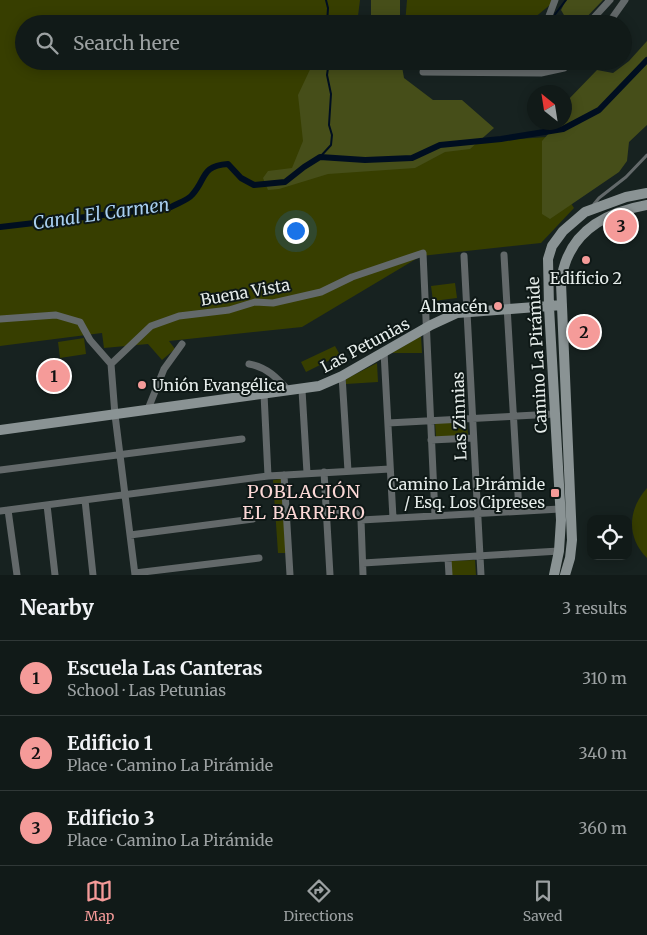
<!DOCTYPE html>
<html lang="en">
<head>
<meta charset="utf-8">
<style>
  :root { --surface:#111a18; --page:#1e2725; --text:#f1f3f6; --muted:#9ca1a2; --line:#303837; --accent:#f59b99 }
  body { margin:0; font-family:Merriweather,serif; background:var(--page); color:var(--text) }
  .controls { position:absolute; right:15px; bottom:15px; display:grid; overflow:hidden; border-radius:10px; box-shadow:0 2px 12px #0003 }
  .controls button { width:45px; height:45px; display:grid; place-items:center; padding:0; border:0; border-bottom:1px solid var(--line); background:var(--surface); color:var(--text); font:25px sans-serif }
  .compass { position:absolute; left:527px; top:85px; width:45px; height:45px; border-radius:50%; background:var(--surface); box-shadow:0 2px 12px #0003; rotate:330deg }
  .you { position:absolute; left:295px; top:230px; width:18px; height:18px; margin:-12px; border:4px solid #fff; border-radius:50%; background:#1a73e8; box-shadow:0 0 0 8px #1a73e833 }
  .badge { display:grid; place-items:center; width:32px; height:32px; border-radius:50%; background:var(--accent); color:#111; font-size:16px; font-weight:700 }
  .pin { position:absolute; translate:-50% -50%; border:2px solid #fff; box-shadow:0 1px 5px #0006 }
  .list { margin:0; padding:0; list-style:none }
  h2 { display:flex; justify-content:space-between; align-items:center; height:65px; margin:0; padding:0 20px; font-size:21px }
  h2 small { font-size:16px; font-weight:400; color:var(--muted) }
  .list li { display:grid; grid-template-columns:32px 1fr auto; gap:15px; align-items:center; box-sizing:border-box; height:75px; padding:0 20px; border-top:1px solid var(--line) }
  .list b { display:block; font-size:19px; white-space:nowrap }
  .list p { margin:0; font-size:16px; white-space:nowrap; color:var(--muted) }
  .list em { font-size:16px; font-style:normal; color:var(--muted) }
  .icon { flex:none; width:28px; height:28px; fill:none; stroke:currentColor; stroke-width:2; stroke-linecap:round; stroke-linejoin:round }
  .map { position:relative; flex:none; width:647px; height:575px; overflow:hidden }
  .search { position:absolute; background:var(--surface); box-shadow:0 2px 12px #0003; left:15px; right:15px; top:15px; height:55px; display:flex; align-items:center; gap:12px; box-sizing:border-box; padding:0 18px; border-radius:28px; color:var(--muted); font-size:19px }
  .sheet { height:290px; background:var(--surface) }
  nav { display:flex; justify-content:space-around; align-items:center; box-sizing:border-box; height:70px; border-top:1px solid var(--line); background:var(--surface); font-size:14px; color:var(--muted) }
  nav a { display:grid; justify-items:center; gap:2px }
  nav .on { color:var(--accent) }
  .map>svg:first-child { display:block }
  .green { fill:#373e00 }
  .forest { fill:#464e19 }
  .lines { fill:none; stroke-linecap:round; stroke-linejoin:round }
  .stream { stroke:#000e20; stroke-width:2 }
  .canal { stroke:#000e20; stroke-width:6 }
  .lane { stroke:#63696a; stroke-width:3 }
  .street { stroke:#63696a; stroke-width:7 }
  .secondary { stroke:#8a9394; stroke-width:10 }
  .poi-dot { fill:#f59b99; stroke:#0e1816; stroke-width:2 }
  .labels { text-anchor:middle; stroke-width:4; stroke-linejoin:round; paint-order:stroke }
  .poi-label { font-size:16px; fill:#e5ecea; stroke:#0e1816; text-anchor:end }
  .street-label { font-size:16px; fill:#e5ecea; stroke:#0e1816 }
  .water-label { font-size:18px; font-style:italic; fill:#a8cff0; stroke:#0e1816 }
  .neighbourhood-label { font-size:18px; letter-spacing:1px; fill:#fcd8d6; stroke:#0e1816 }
</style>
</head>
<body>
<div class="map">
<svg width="647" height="575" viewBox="0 0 647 575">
  <rect width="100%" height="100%" fill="#172220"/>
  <path class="green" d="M0,0H360L357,24H24V61H352L440,145L546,137L563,191L574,208L541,243L421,256L302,327L169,341L175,349L162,360L148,344L104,348L102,333L0,346Z
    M407,0H556L528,23L405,24Z
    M455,283L457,298L433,301L431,286Z
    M421,336L422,353H392Z
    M84,338L86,354L60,358L58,342Z
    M335,346L340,355L306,372L301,362Z
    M377,363L378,382L346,384V379Z
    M467,421L468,435L436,437L435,423Z
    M281,479L286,553H278L273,480Z
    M647,488V558C626,537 628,509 647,488Z
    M475,560L476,575H451V561Z"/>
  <path class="forest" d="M371,0H400V24H367L371,21Z
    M566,0H603L580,24C568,24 567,20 561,10Z
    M647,41V125L629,142L627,161L619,172L550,219L542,214V141L558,123L564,122L565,103L597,70L613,73L629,61Z
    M314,61H401L404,78L433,100H462L494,128L470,149L445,152L415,168L328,174L279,189L268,190L263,178L268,171L292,168L303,141L298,95Z"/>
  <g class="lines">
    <path class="stream" d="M326,0L328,8L327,24
      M553,17L566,0
      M446,24L471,20L488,24
      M540,24L542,23
      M320,157L331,145L332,135L329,125L331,94L327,75L329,61"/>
    <path class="canal" d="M0,227L171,207C178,203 188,200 192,195C207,179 200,166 228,164L241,178L254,185L285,182L304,167L320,157L365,160L412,158L440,145L501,139L563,129L599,110L647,60"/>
    <path class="lane" d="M594,204L599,198L626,177L647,155"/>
    <path class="street" d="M546,24L555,0
      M588,24L610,0
      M608,24L625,0
      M423,72L541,73L564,68L572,61
      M504,255L519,511
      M464,256L481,575
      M0,319L56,315L80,322L90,340L111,364
      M384,352L393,518
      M249,364C267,367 277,378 289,391
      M342,376L348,471
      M302,390L307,473
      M264,394L268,476
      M148,409L164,369L182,344
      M388,423L554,414
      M431,440L473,438
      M0,470L242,439
      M324,472L330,575
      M284,475L290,575
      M85,500L93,575
      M47,505L55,575
      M8,510L17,575
      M0,511L268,476L390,469
      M327,514L355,512L361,520
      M361,520L560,509
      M361,520L363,575
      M130,535L253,519
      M448,558L449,575
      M363,563L559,551
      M135,573L259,558
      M135,575L115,415L111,364L151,326L179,316L229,310L255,302L273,303L321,292L352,277L423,253L435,516"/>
    <path class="secondary" d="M0,430L319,386L342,376L431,325L457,313L562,305
      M554,575L559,551L561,520L549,307L548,259L552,246L563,231L585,212L626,197L647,193
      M565,575L570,558L572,540L561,283C566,234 602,213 647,205"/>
  </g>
  <g class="poi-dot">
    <circle cx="586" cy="260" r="5"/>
    <circle cx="498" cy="306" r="5"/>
    <circle cx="142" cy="385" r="5"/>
    <rect x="550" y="488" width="10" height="10" rx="2.5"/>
  </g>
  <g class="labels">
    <g class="poi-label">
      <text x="586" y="284" text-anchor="middle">Edificio 2</text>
      <text x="488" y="312">Almacén</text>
      <text x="152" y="391" text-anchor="start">Unión Evangélica</text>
      <text x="545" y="490">Camino La Pirámide<tspan x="545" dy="18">/ Esq. Los Cipreses</tspan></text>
    </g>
    <g class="street-label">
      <text transform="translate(245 292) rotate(-10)" y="6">Buena Vista</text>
      <text transform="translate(365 345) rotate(-28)" y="6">Las Petunias</text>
      <text transform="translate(537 355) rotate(-93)" y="6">Camino La Pirámide</text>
      <text transform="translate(459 416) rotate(-92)" y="6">Las Zinnias</text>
    </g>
    <g class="water-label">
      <text transform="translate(101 214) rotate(-8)" y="6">Canal El Carmen</text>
    </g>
    <g class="neighbourhood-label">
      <text x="304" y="498">POBLACIÓN<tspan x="304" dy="21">EL BARRERO</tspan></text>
    </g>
  </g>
</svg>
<div class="controls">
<button><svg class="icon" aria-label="locate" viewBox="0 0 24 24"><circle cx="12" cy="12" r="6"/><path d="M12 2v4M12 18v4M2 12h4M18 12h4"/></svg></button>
</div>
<svg class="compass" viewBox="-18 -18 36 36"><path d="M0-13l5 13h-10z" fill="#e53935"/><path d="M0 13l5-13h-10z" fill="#9ca1a2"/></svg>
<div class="you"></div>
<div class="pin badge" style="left:54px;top:376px">1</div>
<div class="pin badge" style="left:584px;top:332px">2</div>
<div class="pin badge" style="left:621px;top:226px">3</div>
<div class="search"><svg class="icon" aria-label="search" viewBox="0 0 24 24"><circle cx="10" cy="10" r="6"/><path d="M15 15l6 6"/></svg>Search here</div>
</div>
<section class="sheet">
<h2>Nearby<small>3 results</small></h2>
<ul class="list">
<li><span class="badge">1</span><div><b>Escuela Las Canteras</b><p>School · Las Petunias</p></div><em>310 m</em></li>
<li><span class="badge">2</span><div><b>Edificio 1</b><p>Place · Camino La Pirámide</p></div><em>340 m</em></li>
<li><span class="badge">3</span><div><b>Edificio 3</b><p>Place · Camino La Pirámide</p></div><em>360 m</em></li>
</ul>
</section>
<nav>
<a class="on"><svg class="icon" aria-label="map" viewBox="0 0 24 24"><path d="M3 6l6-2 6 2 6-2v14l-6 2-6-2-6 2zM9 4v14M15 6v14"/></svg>Map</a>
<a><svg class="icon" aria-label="directions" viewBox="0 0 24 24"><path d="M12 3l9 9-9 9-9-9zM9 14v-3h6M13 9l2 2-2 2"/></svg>Directions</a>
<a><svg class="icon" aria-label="saved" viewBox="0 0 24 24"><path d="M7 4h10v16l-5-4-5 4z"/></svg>Saved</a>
</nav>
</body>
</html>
